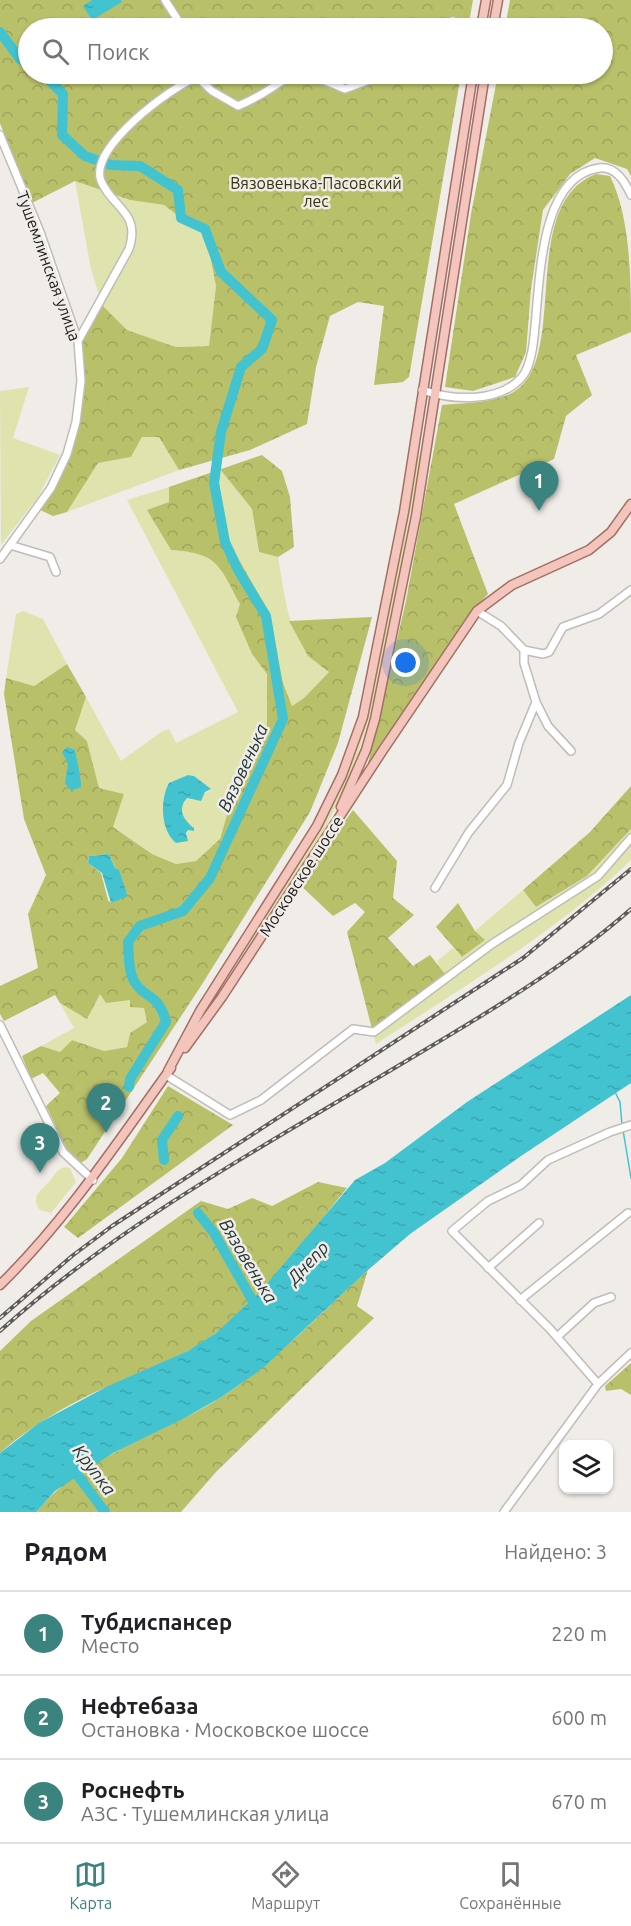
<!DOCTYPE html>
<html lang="ru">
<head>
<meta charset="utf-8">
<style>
  :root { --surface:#fff; --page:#f6f6f6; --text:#202124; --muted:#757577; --line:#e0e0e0; --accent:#3b837f }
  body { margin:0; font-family:Ubuntu,sans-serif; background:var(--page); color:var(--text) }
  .controls { position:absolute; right:18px; bottom:18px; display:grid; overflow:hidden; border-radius:12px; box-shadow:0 2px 4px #0004 }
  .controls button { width:54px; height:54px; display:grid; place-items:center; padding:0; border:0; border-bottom:2px solid var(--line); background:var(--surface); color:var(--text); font:30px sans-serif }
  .you { position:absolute; left:406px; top:663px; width:21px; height:21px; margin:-15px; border:4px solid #fff; border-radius:50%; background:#1a73e8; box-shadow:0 0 0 9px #1a73e833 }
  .badge { display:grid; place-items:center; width:39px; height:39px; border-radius:50%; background:var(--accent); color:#fff; font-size:20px; font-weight:700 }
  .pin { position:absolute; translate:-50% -50px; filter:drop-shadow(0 2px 3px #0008) }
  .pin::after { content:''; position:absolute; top:32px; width:21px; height:18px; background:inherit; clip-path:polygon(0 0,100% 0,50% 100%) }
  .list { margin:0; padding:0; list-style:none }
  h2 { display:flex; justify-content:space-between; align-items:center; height:78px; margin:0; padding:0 24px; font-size:26px }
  h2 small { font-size:20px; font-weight:400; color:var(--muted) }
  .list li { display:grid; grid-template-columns:39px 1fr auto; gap:18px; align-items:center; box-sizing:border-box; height:84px; padding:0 24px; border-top:2px solid var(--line) }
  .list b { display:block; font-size:22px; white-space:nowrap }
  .list p { margin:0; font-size:20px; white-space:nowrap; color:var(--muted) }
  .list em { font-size:20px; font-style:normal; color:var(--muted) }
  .icon { flex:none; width:33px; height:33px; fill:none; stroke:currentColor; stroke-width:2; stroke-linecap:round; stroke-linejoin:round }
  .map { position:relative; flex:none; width:631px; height:1512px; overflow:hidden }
  .search { position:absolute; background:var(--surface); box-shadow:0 2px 4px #0004; left:18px; right:18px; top:18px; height:66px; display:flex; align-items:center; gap:15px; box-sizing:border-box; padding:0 21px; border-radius:33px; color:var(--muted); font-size:22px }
  .sheet { height:330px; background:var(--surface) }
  nav { display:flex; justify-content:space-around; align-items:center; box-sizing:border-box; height:84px; border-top:2px solid var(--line); background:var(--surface); font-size:16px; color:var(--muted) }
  nav a { display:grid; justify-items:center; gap:3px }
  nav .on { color:var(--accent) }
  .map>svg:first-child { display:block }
  .green { fill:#dfe4ae; fill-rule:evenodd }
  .forest { fill:url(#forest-crowns); fill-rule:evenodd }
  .water { fill:url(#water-ripples) }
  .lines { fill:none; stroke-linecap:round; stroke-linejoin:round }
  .stream { stroke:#42c3cf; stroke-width:1.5 }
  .river { stroke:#42c3cf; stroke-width:10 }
  .minor-casing { stroke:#c0bcb8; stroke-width:10 }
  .major-casing { stroke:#a26f64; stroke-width:11 }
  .minor { stroke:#fff; stroke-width:7 }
  .major { stroke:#f4c5bc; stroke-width:8 }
  .rail-casing { stroke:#5d5b58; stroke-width:4 }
  .rail { stroke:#f0ece8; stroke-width:1.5; stroke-dasharray:4.5; stroke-linecap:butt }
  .labels { text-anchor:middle; stroke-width:5; stroke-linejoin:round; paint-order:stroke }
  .park-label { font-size:16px; fill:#32340f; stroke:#f0ece8 }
  .street-label { font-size:16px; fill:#181715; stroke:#f0ece8 }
  .water-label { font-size:18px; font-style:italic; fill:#1d3335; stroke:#f0ece8 }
</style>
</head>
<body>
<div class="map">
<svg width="631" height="1512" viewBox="0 0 631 1512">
  <defs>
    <pattern id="forest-crowns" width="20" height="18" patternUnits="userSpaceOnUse" patternTransform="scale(1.5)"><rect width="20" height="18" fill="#b9c06a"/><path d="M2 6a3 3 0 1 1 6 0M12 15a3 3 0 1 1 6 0" fill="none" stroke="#9ea45b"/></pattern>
    <pattern id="water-ripples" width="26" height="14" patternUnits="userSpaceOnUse" patternTransform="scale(1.5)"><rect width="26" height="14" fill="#42c3cf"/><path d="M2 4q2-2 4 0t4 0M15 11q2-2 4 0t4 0" fill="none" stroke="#39a7b1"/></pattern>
  </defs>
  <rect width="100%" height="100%" fill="#f0ece8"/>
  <path class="green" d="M75,181L130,200L164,205L181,218L205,230L216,286L209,346L176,347L127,330L102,305L91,269Z
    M29,387L13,438L60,455L38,497L1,545L0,391Z
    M142,437H159L179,470L67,512L98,463L131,457Z
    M416,453L421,457L377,692L353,772L318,843L215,998L309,849L338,796L357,750L373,691Z
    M220,468L252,509L259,552L278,557C287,606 286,639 329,672L304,698L292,706L283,683L270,614L229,542L219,483Z
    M169,487L170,502L148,510L171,550L197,552L219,565L240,604L252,654L267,674V726L236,784L220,839L196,861L176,864L152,854L112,826L124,794L99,788L87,741L75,730L86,697L121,761L161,732L169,729L176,743L238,712L127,500ZM188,775L194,776L211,790L193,800L186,798C177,810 183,820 194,828L188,830L186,838L176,843C160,830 160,799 169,783Z
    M23,611L43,619L67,664L34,686L6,678L16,614Z
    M631,829V860C555,933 463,987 376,1044L372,1029L444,974L437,961L453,948L462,957L484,940L475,931L523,890L536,907L587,876Z
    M100,993L131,1000L144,1008L147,1022L130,1033L127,1047L104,1051L72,1040L60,1052L41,1046L74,1028L60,1003L72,1009Z
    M65,1167L70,1168L76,1182L51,1213L40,1210C30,1198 40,1191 48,1183C54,1177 55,1170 65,1167Z"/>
  <path class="forest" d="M0,0H473L468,28H28V74H461L409,377L403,382L374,385L384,306L358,302L330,316L316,367L307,424L250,450L179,470L159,437H142L131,457L98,463L67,512L53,516L38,509C68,472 81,431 83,384C84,372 79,353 83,342C87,330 96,317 102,305L127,330L176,347L209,346L216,286L205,230L181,218L164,205L130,200L75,181L30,204L0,123Z
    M510,0H631V176L627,169L595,158L570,174L543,210L531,289L526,352L515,377L473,391L445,387L471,214L498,74H602V28H505Z
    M596,174L610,176C631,218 631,282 631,332L576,355L592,395L566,416L554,459L454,504L488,594L466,618L366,772L406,601L442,405C464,403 489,403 510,394C573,364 515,205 596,174Z
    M262,455L282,471L290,497L294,547L278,557L259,552L252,509L220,469L219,483L229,542L270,614L283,683L292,706L304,698L329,672L308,656L289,621L372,617L338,743L310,812L199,989L87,1159L79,1164L67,1149L46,1106L60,1093L43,1073L31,1079L22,1056L41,1046L60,1052L72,1040L104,1051L127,1047L130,1033L147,1022L144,1008L130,1007V1000L106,1003L100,994L87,1019L60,1003L55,995L4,1021L0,1014V986L38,968L28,914L46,875L24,819L4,694L6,678L34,686L67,664L86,697L75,730L87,741L99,788L124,794L113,827L152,854L176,864L196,861L220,839L236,784L267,726V674L252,654L236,617L240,604C219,565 218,553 171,550L147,510L169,502V487ZM109,854L127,894L111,903L108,900L101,873L88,863L89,856Z
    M631,786V829L587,876L536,907L523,890L590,832Z
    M353,810L397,861L393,898L414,915L388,938L413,966L430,955L445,974L372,1029L347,932L365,912L355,903L333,916L299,884Z
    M458,903L475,931L485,940L462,957L436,927Z
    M168,1086L233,1125L78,1238L64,1227L122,1158Z
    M318,1182L347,1188C299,1246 256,1313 188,1351C163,1365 135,1374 109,1386C73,1401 29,1427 0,1453V1351L31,1321L201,1201L228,1209L252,1198L272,1206Z
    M368,1270L357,1306L374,1318L216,1472L181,1512H36C82,1456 160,1436 220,1398C275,1362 320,1314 368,1270Z
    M631,1363V1395L621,1389L606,1391L605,1386Z"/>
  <path class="water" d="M92,0H121L122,2L92,20L83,6Z
    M67,747L75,750C77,762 81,775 81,787L71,791L65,783L68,764L62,752Z
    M188,775L194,776L211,789L205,792L201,801L187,798C177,809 183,820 194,828V831L188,830L186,833L188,841L176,843C160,830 160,799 169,783Z
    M109,854L115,868L119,870L127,894L126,897L111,903L102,873L88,863L89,856Z
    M631,995V1083L521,1156L410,1234L368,1270L263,1368L220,1398L181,1420L113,1453L55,1491L36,1512H0V1453L39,1423L108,1386L188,1351L216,1333L259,1293L355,1180L385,1163L467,1102Z"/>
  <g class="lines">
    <path class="stream" d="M615,1092L620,1102L622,1125
      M623,1130L631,1178"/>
    <path class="river" d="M0,32L20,59L28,64
      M43,74L63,94L62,135L85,156L111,165L140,166L178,190L181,218L205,229L221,272L272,320L262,349L241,367L221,432L214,483L225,542L238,570L266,616L283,719L210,878L183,911L140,926L128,942C129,955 128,970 134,981C145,1000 159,993 166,1022L130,1079L129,1087
      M164,1160L162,1140L178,1116
      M198,1213L214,1233L259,1312
      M69,1464L105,1512"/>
    <defs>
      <path id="minor" d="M165,0L183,28
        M449,28L453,21
        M0,135L40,232L78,341L81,381L76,422L67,454L51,488L0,559
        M78,341L129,249C141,212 113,209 101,181C88,148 171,87 197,77L212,91L238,106C292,84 280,60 345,89L386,74
        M422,390C451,400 499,404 522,377C528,370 530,360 532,351C541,303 533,177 599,168C616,166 625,182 631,195
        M10,545L50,557L56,572
        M524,650L543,654L549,652L563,627L599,614L631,590
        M536,702L548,726L571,751
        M435,888L469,832L507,785L519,743L536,702L524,663V650L501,626L477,611
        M0,1025L63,1152L93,1180
        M166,1075L230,1115L261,1100L353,1029L374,1032L492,944L598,876L631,838
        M488,1268L539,1223
        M520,1300L628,1213
        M557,1337L594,1303L611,1297
        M598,1384L550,1329L452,1231L488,1201L521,1185L548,1160L610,1132L631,1125
        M504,1512L598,1384L631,1353"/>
      <path id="major" d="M481,28L486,0
        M493,28L498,0
        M341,807L366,750L375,719L416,516L485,74
        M185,1048L222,997L383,750L477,611L512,585L589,550L611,532L631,504
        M168,1071L200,1011L317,826L342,775L363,717L404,512L473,74
        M0,1285C67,1219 116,1144 171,1068"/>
    </defs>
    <use href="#minor" class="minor-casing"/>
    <use href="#major" class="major-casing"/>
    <use href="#minor" class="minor"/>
    <use href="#major" class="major"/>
    <defs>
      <path id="rail" d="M0,1318L72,1256L112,1226L523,958L631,869
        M0,1331C125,1219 275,1140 418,1054C492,1010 566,966 631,909"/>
    </defs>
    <use href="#rail" class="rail-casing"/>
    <use href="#rail" class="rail"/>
  </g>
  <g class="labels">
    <g class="park-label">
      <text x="316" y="189">Вязовенька-Пасовский<tspan x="316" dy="18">лес</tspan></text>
    </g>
    <g class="street-label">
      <text transform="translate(49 266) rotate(70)" y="6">Тушемлинская улица</text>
      <text transform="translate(301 876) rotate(-57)" y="6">Московское шоссе</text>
    </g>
    <g class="water-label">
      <text transform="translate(243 768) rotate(-65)" y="6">Вязовенька</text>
      <text transform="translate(248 1261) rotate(59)" y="6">Вязовенька</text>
      <text transform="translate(308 1263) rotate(-46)" y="6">Днепр</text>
      <text transform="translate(94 1470) rotate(53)" y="6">Крупка</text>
    </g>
  </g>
</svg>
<div class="controls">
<button><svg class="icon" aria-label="layers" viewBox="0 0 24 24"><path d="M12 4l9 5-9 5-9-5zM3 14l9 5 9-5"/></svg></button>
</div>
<div class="you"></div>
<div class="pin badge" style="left:539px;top:511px">1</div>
<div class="pin badge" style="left:106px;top:1133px">2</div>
<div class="pin badge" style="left:40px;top:1173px">3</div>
<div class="search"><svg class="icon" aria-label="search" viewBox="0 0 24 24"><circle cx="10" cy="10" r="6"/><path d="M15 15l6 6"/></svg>Поиск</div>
</div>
<section class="sheet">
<h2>Рядом<small>Найдено: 3</small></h2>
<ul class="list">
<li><span class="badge">1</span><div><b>Тубдиспансер</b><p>Место</p></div><em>220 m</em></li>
<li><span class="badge">2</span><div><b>Нефтебаза</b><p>Остановка · Московское шоссе</p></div><em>600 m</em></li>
<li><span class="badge">3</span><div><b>Роснефть</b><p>АЗС · Тушемлинская улица</p></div><em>670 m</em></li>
</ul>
</section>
<nav>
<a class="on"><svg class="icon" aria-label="map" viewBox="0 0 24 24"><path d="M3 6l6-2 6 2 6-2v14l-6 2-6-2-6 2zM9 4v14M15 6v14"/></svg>Карта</a>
<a><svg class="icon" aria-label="directions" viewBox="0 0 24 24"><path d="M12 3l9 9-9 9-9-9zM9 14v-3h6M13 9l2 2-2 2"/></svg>Маршрут</a>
<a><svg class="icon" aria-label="saved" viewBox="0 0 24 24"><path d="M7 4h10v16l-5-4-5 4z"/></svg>Сохранённые</a>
</nav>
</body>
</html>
